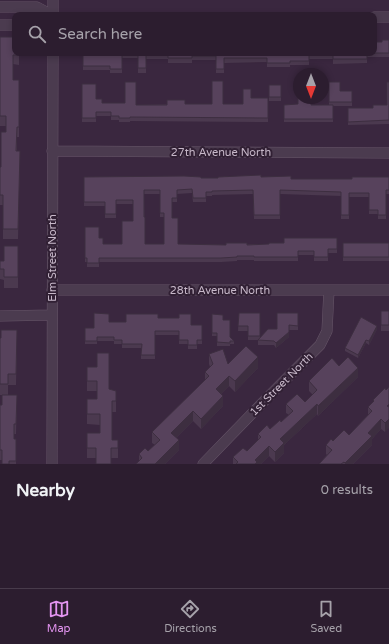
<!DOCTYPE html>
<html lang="en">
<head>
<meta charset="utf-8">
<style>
  :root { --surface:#2c1d2f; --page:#342637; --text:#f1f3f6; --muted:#a6a2aa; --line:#483b4b; --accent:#e495f1 }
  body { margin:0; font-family:"Varela Round",sans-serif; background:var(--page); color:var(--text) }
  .compass { position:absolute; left:293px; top:68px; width:36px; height:36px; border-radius:50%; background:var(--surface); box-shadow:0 2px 6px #0003; rotate:180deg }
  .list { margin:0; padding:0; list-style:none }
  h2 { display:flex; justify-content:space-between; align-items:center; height:52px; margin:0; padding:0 16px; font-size:17px }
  h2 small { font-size:13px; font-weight:400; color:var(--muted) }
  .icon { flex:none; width:22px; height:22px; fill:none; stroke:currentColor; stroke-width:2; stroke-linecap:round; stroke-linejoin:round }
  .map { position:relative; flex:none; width:389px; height:464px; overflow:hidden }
  .search { position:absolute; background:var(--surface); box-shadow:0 2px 6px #0003; left:12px; right:12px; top:12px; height:44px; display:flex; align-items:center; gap:10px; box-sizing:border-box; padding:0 14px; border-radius:8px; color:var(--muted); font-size:15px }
  .sheet { height:124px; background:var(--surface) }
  nav { display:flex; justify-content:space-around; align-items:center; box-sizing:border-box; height:56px; border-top:1px solid var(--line); background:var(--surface); font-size:11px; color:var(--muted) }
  nav a { display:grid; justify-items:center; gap:2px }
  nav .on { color:var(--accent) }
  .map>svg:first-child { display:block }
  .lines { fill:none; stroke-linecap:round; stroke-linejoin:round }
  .minor-casing { stroke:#675669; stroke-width:11 }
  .minor { stroke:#4b3b4f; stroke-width:10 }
  .wall { fill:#4b394f; fill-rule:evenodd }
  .shaded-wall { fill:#3d2e40 }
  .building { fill:#57425c; stroke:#3d2e40; fill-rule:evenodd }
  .labels { text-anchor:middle; stroke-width:4; stroke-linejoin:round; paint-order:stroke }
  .street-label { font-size:11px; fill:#c7b8c9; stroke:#312034 }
</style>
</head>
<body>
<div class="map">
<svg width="389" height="464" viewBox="0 0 389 464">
  <rect width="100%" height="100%" fill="#3a273f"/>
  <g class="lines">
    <defs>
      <path id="minor" d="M0,7H37L52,15
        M53,15V0
        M374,17H389
        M0,25H15
        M52,151L389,153
        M52,290H389
        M0,316L52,315
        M52,464L53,53
        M203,464L271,394L320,345L327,331L329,290"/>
    </defs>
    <use href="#minor" class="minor-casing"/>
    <use href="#minor" class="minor"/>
  </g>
  <path class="wall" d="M0,37L19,53V65L13,64V80H19V137H17V151H20L18,239H3V205H0V167H1L6,132V126H0Z
    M389,40V57H367V63L333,64V59H309V65H290V67H267V62L224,63V73H216V60H192V63H168V59H146V73H138V58H122V73H110V70H83V53H374L382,42Z
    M329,82L340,91H352V106H333V122H284V105H329Z
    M389,82V124L348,125V108H373L387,105Z
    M82,84L96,99L102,103L136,105L185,104H243L251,98H268V122L130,121V122H119V120H111V116H96V122H82Z
    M269,85H281V101H269Z
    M84,177L218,178L261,177L291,179H352L389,177V194H386V219H378V214H369V197H349V219H341V196L280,194V219H254L253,194L212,195V196H206V202H193L192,193L177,194V202H172V218L178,244L226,245L269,244L337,238V253H328V261H314V255H298V261H254V260H237V261L221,262H99V267H87V262H85V227L99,238L103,244H122L133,221V204H116V218H105V206H84ZM144,194H160V217H164V244H145Z
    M343,243H389V261H343Z
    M18,246V288H4V280L0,279V261H4Z
    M381,311H389V331H381Z
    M239,313H260V338L277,329L298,313V330H289V337L276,348L274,345H258V340H248V331H238Z
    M212,314L223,320L230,337L234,341V344H230V346H217V336H212Z
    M158,318L191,325H202V344H197V349H188V344H179V335H155V359H141V348H122V344H114V341H97V344H85V328H94L109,322H126Z
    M377,329L369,345L366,343L358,358L345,351V348Z
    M17,330L16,385H8V395H0V338H1Z
    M209,354L228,364L258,368L235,392L229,386L221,394L223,406L201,429L193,421L176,438L179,450L165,464H136L139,462V454L148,451L155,445L152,443V432L205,380V372L210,367L209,364Z
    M339,366L358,377L318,416L317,414L284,445V453L275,462L269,456L261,464H233V457L247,451L258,440V434L270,429L281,422L289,415L286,413V404L305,402L313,395L309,391V381Z
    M87,367L109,389L116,391V412H112V440H118V458H87V433H100V425L87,424V399H97V391H87Z
    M386,390L385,432L381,429L372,439V445L353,464H319L327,455L326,454V445L349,435L368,415V407L373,402V400Z
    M17,395L16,434H14V439H16V464H2V460H0V405H2Z"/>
  <path class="shaded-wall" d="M377,326V329L369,345V341Z
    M289,332V337L276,348V343Z
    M366,340V343L358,358V355Z
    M258,357V368L235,392V381Z
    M358,368V377L318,416V406Z
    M229,376V386L216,399V389Z
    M223,396V406L201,429V419Z
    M317,404V414L284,445V453L275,462V452L280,439Z
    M193,411V421L171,443V433Z
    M381,419V429L372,439V445L353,464H345V463L368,433Z
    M389,419V428L385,432V423Z
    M179,440V450L165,464H155Z
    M269,446V456L261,464H255V460Z"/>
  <path class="building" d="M0,37H15V53H19V55H13V80H19V127H17L16,151H20L18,229H3V195H0V167H1V132H6V116H0Z
    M382,40H389V53H367V59H333V55H309V61H290V63H267V58H224V69H216V56H192V58H168V55H146V68H138V54H122V69H110V66H83V53H374V42H382Z
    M212,81H223V104H243V89H251V98H268V118L130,117V118H119V116H111V112H96V118H82V84H96V99H102V103H125V82H136V105H167V100H185V104H212Z
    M329,82H340V91H352V102H329Z
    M387,82H389V120L348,122V108H373V105H387Z
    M269,85H281V97H269Z
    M298,85H299V98H311V105H333V119H284V105L298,104Z
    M261,175V177L291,176V179H352V177H389V190H386V215H378V210H369V193H349V215H341V192L280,190V215H254L253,190L212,191V192H206V198H193L192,189L177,190V198H172V218H178V244L226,245V243H247V245L269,244V243H284V238H337V249H328V257H314V251H298V257H254V256H237V257L221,258H99V263H87V258H85V227H99V238H103V244H122V221H133V200H116V214H105V202H84V177L184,176L201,177V178H218V177ZM144,190H160V213H164V244H145V217H144Z
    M343,243H389V257H343Z
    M4,246H18V277H4V269H0V261H4Z
    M381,311H389V325H381Z
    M94,313L109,314V322H126V314H158V318H179V314H191V325H202V340H197V345H188V340H179V331H155V355H141L142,344H122V340H114V337H97V341H85V328H94Z
    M239,313H260V336H248V326H238Z
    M277,313H298V326L289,325V332L276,343L274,341L258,340L268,329H277Z
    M212,314L223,315V320H230V337L234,341H230V343L217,342V333H212Z
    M361,317L377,326L369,341L366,340L358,355L345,348Z
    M1,330H17L16,374H8V384H0V338H1Z
    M246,346L258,357L235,381L229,376L216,389L223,396L201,419L193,411L171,433L179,440L155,464H136L142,458L139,454L145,448L148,451L160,440L152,432L209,376L205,372L213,364L209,354L223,349L228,364Z
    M97,353H109V389L116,391V401H112V440H118V448H111V464H96V448H87V433H100V414H87V399H97V381H87V367H97Z
    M348,357L358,368L318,406L317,404L280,439L284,443L275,452L269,446L255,460L257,462L255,464H236L238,462L233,457L243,448L247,451L261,437L258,434L267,425L270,429L280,420L281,422L293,411L286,404L297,394L305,402L317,390L309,381L332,358L339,366Z
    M389,387V404L387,406L389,407V419L385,423L381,419L368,433L372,436L345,463L344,462L341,464H319L332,450L326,445L331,439L333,441L344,430L349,435L372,411L368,407L374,401L373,400L385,388L386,390Z
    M2,395H17L16,424H14V439H16V461H9V464H2V450H0V405H2Z"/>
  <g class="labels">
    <g class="street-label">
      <text x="221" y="156">27th Avenue North</text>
      <text transform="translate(52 258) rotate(-90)" y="4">Elm Street North</text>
      <text x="220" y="294">28th Avenue North</text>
      <text transform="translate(281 384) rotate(-45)" y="4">1st Street North</text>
    </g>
  </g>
</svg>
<svg class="compass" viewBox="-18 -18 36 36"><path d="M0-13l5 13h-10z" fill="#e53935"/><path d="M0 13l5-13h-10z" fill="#a6a2aa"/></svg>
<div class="search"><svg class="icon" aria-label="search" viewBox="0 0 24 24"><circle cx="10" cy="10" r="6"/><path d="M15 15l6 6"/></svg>Search here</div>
</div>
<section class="sheet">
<h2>Nearby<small>0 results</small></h2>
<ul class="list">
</ul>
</section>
<nav>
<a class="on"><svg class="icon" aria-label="map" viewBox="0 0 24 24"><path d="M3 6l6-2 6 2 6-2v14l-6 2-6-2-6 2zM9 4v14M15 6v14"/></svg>Map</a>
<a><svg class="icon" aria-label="directions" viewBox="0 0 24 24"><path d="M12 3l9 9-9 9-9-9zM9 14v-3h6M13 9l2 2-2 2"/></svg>Directions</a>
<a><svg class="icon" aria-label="saved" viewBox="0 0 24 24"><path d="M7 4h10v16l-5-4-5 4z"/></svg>Saved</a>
</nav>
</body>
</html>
